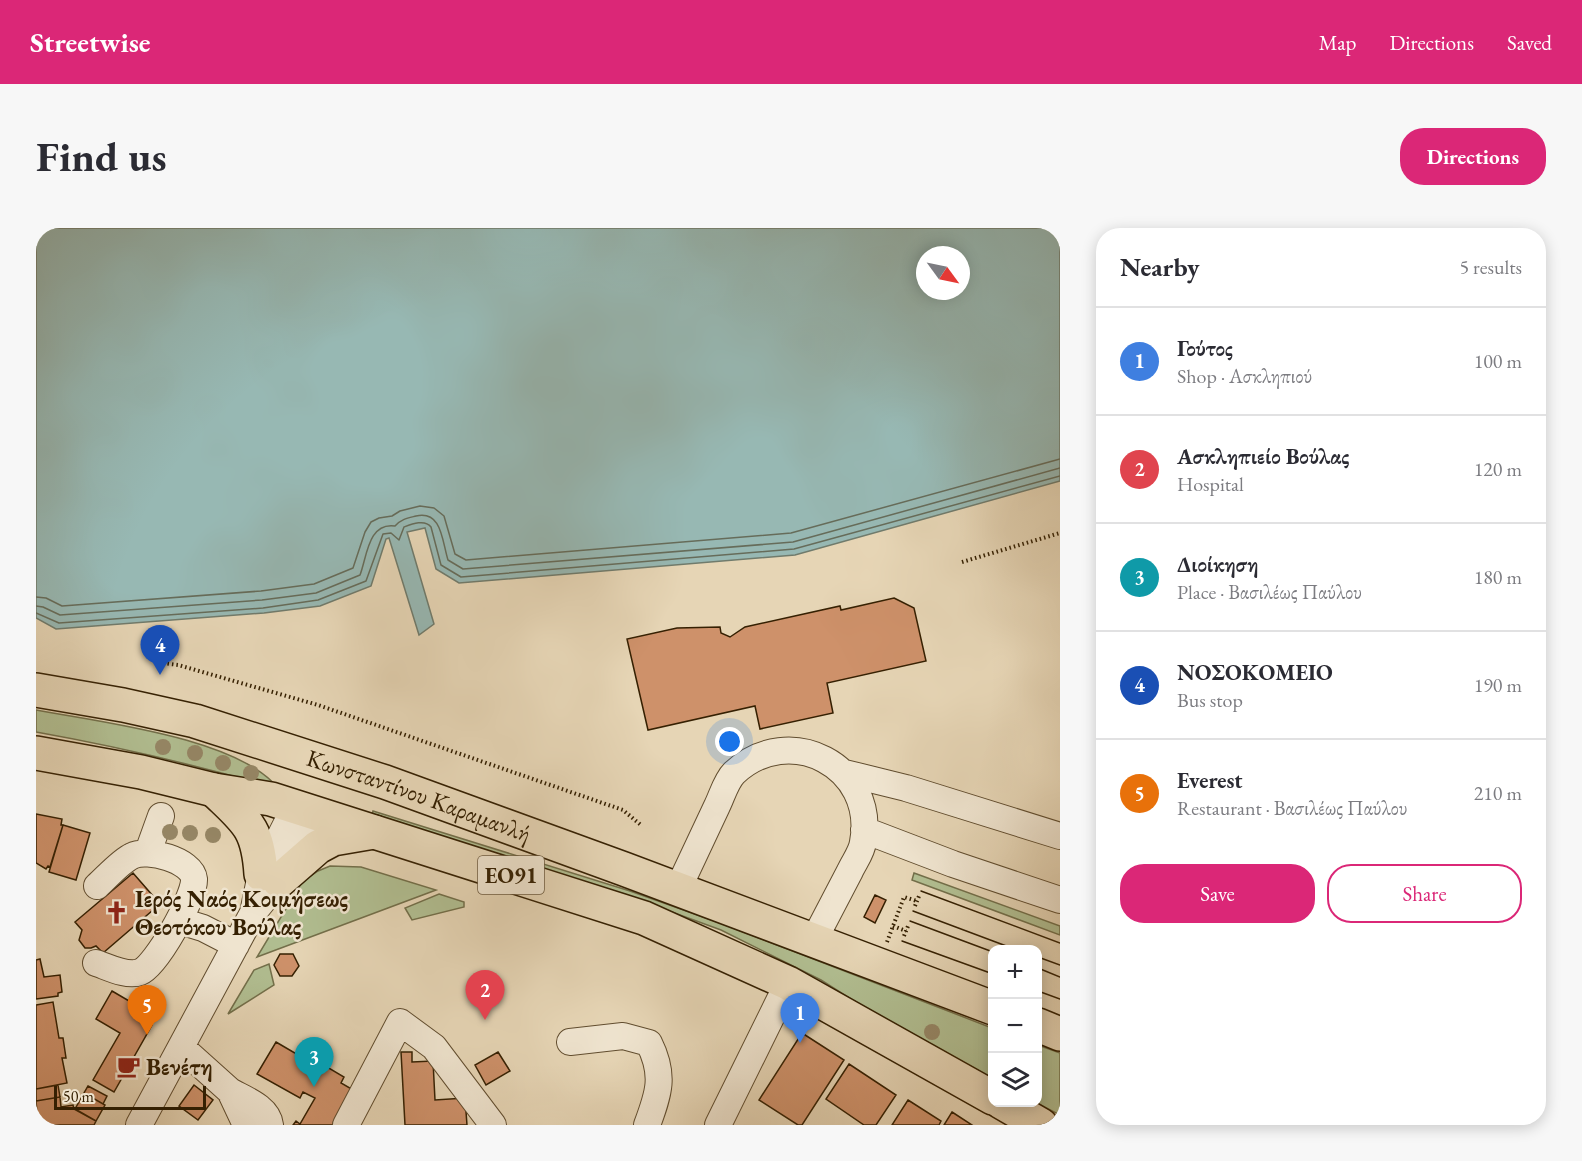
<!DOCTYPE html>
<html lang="en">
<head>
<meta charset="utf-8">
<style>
  :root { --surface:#fff; --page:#f7f7f7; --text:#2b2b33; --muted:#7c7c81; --line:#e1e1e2; --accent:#db2777 }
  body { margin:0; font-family:"EB Garamond",serif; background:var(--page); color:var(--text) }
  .controls { position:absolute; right:18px; bottom:18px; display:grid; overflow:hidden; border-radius:12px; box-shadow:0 3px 15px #0003 }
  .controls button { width:54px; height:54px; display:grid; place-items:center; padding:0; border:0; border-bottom:2px solid var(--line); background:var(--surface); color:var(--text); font:30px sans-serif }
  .compass { position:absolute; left:880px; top:18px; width:54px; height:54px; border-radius:50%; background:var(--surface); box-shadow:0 3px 15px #0003; rotate:123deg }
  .scale { position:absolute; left:18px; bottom:15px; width:152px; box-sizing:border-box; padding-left:6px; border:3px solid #352002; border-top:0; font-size:16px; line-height:21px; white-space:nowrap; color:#352002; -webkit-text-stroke:4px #efe4cf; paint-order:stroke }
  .you { position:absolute; left:694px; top:514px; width:21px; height:21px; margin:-15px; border:4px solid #fff; border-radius:50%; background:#1a73e8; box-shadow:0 0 0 9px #1a73e833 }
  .badge { display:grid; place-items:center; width:39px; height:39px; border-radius:50%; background:var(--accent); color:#fff; font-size:20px; font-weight:700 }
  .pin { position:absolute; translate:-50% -50px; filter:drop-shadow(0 2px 3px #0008) }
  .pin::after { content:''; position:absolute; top:32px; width:21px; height:18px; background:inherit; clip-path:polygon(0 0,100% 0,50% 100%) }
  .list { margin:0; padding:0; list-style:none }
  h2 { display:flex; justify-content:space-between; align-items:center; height:78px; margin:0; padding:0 24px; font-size:26px }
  h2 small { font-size:20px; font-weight:400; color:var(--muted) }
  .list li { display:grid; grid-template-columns:39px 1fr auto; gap:18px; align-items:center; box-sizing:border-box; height:108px; padding:0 24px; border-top:2px solid var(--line) }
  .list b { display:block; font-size:22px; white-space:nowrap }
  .list p { margin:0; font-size:20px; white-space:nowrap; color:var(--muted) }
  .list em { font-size:20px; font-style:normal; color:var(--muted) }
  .actions { display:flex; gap:12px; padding:18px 24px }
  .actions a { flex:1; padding:14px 0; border:2px solid var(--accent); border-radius:24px; text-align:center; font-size:21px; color:var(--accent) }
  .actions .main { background:var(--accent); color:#fff }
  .icon { flex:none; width:33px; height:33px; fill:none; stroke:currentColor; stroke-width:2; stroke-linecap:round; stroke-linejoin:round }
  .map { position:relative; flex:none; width:1024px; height:897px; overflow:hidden; border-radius:24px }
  header { display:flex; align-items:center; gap:36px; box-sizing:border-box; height:84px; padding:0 30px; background:var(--accent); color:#fff }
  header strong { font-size:28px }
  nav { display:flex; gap:33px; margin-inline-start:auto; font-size:21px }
  .intro { display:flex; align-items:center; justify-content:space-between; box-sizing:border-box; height:144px; padding:0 36px }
  h1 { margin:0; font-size:42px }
  .button { padding:15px 27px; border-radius:24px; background:var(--accent); color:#fff; font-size:21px; font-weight:700 }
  main { display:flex; gap:36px; padding:0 36px }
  aside { flex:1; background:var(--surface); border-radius:24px; box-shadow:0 3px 15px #0003 }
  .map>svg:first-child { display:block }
  .green { fill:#b1be91; stroke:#736f4a; stroke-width:1.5 }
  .water { fill:#97b8b3; stroke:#707b6c; stroke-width:1.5; fill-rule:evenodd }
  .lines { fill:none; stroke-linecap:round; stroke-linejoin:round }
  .shore { stroke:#666c5a; stroke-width:1.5 }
  .building { fill:#ce916a; stroke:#352002; stroke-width:1.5 }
  .minor-casing { stroke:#614d2f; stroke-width:28 }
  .highway-casing { stroke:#352002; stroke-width:36 }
  .path { stroke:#352002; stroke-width:4; stroke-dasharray:1.5 3; stroke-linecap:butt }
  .minor { stroke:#efe4cf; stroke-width:26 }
  .highway { stroke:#e6d5b5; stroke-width:33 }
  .tram { stroke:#352002; stroke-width:1.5 }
  .tree { fill:#968766 }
  .labels { text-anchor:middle; stroke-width:5; stroke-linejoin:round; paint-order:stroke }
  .shield { fill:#efe4cf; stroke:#6d5b40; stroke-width:1.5 }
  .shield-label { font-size:22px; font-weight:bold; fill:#352002 }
  .street-label { font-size:24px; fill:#352002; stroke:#efe4cf }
  .poi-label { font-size:24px; font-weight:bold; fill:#352002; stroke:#efe4cf; text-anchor:start }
</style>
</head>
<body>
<header>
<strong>Streetwise</strong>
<nav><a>Map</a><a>Directions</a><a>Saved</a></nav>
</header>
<div class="intro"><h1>Find us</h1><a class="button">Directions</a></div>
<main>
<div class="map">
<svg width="1024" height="897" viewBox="0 0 1024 897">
  <rect width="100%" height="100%" fill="#e6d5b5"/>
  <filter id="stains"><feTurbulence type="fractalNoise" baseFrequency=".00333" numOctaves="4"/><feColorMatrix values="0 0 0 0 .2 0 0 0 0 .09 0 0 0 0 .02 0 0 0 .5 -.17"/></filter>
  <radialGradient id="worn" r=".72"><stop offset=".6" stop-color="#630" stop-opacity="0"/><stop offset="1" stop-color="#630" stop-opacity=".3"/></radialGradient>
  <path class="green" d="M0,482C64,494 203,510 243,561C161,537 84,519 0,504Z
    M337,583L594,663L687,696L956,800V850L840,787L785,752L685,702L592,668L336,587Z
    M294,638L325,639L400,662L221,729L266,654L282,643Z
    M878,645L1024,698V707L876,652Z
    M403,666L428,674V679L376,692L369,680Z
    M233,736L238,757L192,786L218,742Z
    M1002,817L1024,825V887L1001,875Z"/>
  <path class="water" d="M0,0H1024V253L759,327L423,355L400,341L389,300L371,304L398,396L383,407L353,310L350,311L335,358L284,378L228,385L20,401L0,390ZM889,27H925V63H889Z"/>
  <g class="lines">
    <path class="shore" d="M0,369L10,370L26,378L225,363L278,356L317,340L329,304L335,294L343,290L356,288L364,283L384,278L398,280L408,288L419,326L430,332L755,305L1024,231
      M0,378L7,379L24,387L226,372L280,365L324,347C331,329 332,294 359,298C365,291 372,290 380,288C406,282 406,313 412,332L427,341L757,314L1024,240
      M0,385L23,395L227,380L282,372L330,353L347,306L355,305L363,312L368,299C376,296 389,291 395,299L405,337L425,349L758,321L1024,248"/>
  </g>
  <path class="building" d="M858,370L878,380L890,433L791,455L797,485L724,501L719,478L612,502L591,411L641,400L684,399L685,405L694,409L709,399L804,378L805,382Z
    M0,586L26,591L25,597H27L14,639L12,638L10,641L0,635Z
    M27,597L54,605L40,652L13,644Z
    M97,645L124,676L67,725L60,718L55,720H49L43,712L46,702L39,694Z
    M839,667L850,672L839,695L828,689Z
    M244,726H257L263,738L256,748H244L238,737Z
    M4,731L8,749L24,747L26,764L22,765V768L0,771V732Z
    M76,763L112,784L116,793V797L78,864L57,852L84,805L60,791Z
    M17,774L23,810H27L30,830H26L31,855L0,861V777Z
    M766,805L808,832L766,897H762L723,872Z
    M240,814L274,834L276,830L308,849L305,855L319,863L299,897H257L260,893L264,896L279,870L267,864L264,870L221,846Z
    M365,824H376V834L397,833L399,872L429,870L431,897H369Z
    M462,824L474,843L450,857L439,837Z
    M813,836L860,867L840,897H828L790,871Z
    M22,857L24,869L0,873V861Z
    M158,857L177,872L162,892L143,878Z
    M52,858L71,868L67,876L48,865Z
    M48,865L69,877L60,893L39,881Z
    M24,869L25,879L37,877L38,881L60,893L58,897H2L0,873Z
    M872,872L905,893L903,897H856Z
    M916,884L936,897H908Z"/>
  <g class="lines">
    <defs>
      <path id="minor" d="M809,545L870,560L1024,608
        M828,602L917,636L1024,672
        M112,624L125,588
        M642,661C655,633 668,606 681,578C686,568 690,553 698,545C753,493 841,538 827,614C826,624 818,634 814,643C802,666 790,689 778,712
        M144,693L167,700L200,717
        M60,735C72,739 91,749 104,744C120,738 159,669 158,651C156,632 111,620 96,628C85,633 71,649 61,658
        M534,814L587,808L613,815C629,847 623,865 611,897
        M145,819L194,863L210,897
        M194,863C208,871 232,879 234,897
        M103,897L217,685L243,653L264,616L270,596L266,580L253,591L225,646L217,685
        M310,897L364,794L398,819L457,897
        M682,897L752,755"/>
      <g id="highway">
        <path id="s1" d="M0,462L87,477L159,493L349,554L588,641L957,780"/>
        <path d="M0,525L105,544L178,562L235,571L608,690L752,755L957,870"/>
        <path d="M178,562C210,593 222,599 225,646"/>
        <path d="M243,653L282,619L297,611L338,604"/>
        <path d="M1002,797L1024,806"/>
        <path d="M965,874L1005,897"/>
      </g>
    </defs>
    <use href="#minor" class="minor-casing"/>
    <use href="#highway" class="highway-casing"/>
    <path class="path" d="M926,334L1024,305
      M127,435L142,437L282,477L587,582L606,598
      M879,678L883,668
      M857,698L870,703
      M868,708L872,698
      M851,714L868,669L881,673"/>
    <use href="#minor" class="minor"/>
    <use href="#highway" class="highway"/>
    <path class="tram" d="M885,663L1024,715
      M877,683L981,722
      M874,693L957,724
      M866,713L957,746
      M1002,729L1024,737
      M1002,740L1024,749
      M1002,763L1024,771"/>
  </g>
  <g class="tree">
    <circle cx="127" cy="519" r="8"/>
    <circle cx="159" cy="525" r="8"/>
    <circle cx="187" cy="535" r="8"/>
    <circle cx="215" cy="545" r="8"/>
    <circle cx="134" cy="604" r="8"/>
    <circle cx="154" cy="605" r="8"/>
    <circle cx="177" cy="607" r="8"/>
    <circle cx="896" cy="804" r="8"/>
  </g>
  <defs>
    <symbol id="church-bare" viewBox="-9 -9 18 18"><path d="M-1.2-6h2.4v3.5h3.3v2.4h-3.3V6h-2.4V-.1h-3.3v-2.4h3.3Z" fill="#8f2418" stroke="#efe4cf" stroke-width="2.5" paint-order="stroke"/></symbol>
    <symbol id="cafe-bare" viewBox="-9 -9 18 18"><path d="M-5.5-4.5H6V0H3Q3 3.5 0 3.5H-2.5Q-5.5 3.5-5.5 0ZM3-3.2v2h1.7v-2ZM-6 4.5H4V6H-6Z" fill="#8f2418" stroke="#efe4cf" stroke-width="2.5" paint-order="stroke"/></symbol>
  </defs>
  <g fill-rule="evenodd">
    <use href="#church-bare" x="64" y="668" width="33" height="33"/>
    <use href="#cafe-bare" x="76" y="822" width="33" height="33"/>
  </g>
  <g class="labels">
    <rect class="shield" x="442" y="628" width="66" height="38" rx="4.5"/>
    <g class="shield-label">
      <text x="475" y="655">ΕΟ91</text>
    </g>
    <g class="street-label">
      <text dy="8" stroke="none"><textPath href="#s1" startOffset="398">Κωνσταντίνου Καραμανλή</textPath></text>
    </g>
    <g class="poi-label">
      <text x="99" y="679">Ιερός Ναός Κοιμήσεως<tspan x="99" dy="28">Θεοτόκου Βούλας</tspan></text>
      <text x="110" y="847">Βενέτη</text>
    </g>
  </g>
  <rect width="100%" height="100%" filter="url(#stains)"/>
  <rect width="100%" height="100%" fill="url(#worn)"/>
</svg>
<div class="controls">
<button>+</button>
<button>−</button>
<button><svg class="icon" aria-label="layers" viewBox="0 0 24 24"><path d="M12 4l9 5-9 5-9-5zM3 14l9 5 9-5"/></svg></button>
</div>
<svg class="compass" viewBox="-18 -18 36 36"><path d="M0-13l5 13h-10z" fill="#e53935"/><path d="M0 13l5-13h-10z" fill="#7c7c81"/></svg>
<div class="scale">50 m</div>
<div class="you"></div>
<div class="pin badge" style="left:764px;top:815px;background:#3f7fe0">1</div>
<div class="pin badge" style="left:449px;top:792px;background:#e0444e">2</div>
<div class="pin badge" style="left:278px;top:859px;background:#0f9aa8">3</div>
<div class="pin badge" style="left:124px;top:447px;background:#1a4fb4">4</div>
<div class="pin badge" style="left:111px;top:807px;background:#e8710a">5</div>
</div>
<aside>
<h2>Nearby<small>5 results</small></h2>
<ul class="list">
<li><span class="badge" style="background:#3f7fe0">1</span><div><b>Γούτος</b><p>Shop · Ασκληπιού</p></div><em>100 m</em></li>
<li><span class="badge" style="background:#e0444e">2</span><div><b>Ασκληπιείο Βούλας</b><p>Hospital</p></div><em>120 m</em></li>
<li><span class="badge" style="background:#0f9aa8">3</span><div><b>Διοίκηση</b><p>Place · Βασιλέως Παύλου</p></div><em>180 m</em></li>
<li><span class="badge" style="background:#1a4fb4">4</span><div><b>ΝΟΣΟΚΟΜΕΙΟ</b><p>Bus stop</p></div><em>190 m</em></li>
<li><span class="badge" style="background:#e8710a">5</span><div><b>Everest</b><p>Restaurant · Βασιλέως Παύλου</p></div><em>210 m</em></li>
</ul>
<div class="actions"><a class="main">Save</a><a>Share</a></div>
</aside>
</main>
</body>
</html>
